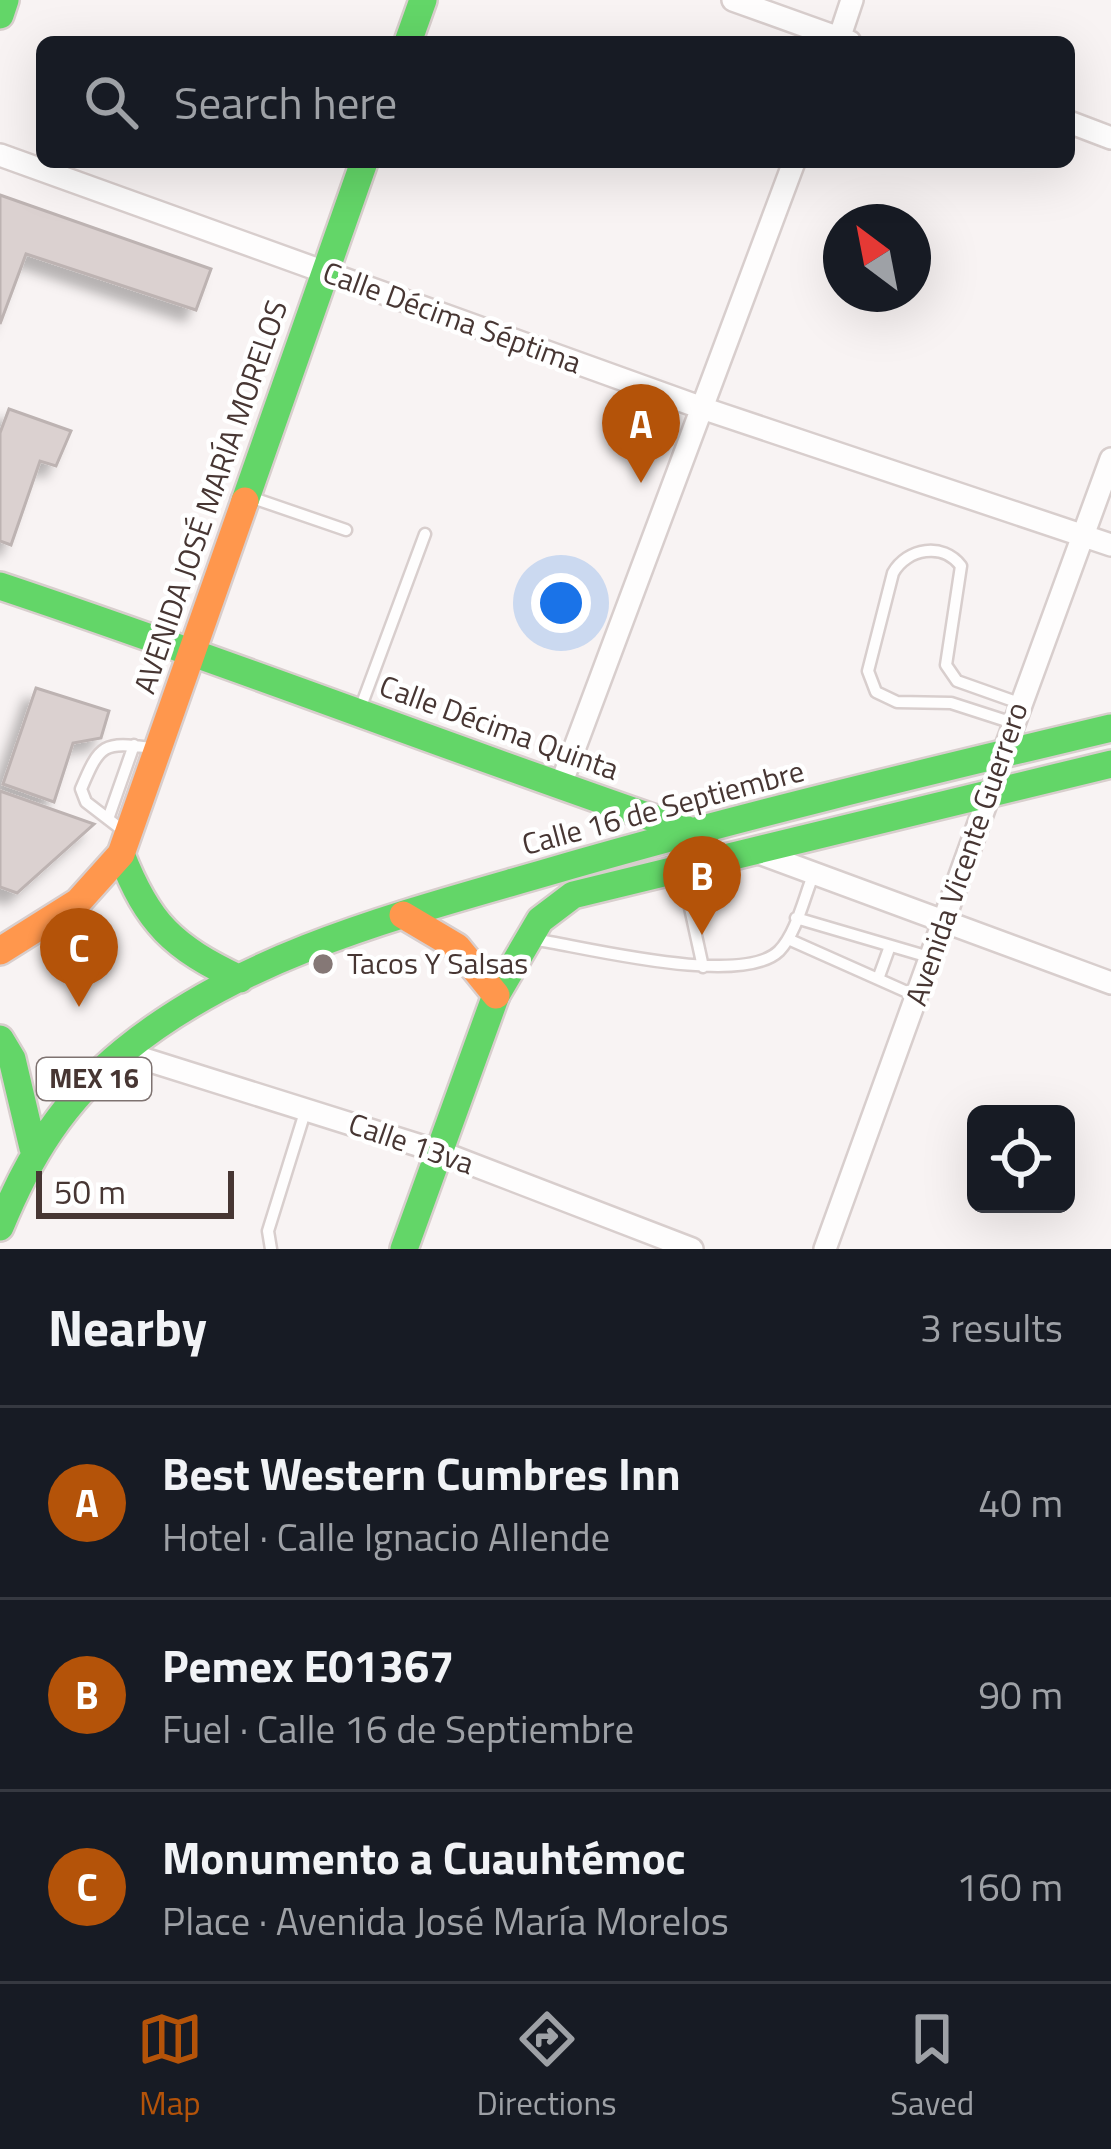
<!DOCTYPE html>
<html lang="en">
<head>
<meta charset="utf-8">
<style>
  :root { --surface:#171b24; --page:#242831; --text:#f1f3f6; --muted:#9ea1a6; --line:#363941; --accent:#b45309 }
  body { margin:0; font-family:"Titillium Web",sans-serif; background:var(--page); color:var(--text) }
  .controls { position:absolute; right:36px; bottom:36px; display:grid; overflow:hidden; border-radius:18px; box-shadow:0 12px 48px #0002 }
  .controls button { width:108px; height:108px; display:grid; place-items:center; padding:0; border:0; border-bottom:3px solid var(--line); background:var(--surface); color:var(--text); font:60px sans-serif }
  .compass { position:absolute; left:823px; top:204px; width:108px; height:108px; border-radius:50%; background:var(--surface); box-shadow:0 12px 48px #0002; rotate:328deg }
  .scale { position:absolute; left:36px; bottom:30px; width:198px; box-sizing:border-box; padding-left:12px; border:6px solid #473633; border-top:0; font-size:33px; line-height:42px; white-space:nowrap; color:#473633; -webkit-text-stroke:9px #fff; paint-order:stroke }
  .you { position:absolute; left:561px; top:603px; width:42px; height:42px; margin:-30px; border:9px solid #fff; border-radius:50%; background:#1a73e8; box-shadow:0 0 0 18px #1a73e833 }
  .badge { display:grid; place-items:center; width:78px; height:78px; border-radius:50%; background:var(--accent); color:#fff; font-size:39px; font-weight:700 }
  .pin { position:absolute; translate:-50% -99px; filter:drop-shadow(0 3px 6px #0008) }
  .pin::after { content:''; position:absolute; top:63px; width:42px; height:36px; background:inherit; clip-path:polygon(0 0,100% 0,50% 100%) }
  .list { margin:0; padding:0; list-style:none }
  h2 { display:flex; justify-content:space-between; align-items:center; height:156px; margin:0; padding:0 48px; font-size:51px }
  h2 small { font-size:39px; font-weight:400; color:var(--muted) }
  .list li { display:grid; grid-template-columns:78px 1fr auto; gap:36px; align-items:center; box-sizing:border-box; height:192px; padding:0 48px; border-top:3px solid var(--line) }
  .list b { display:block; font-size:45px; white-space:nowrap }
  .list p { margin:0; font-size:39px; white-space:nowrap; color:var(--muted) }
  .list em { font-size:39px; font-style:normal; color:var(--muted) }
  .icon { flex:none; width:66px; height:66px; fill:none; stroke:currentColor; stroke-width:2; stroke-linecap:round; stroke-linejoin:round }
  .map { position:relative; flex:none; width:1111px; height:1249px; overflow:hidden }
  .search { position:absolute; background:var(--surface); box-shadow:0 12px 48px #0002; left:36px; right:36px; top:36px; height:132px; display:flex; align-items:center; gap:30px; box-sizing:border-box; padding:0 42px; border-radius:18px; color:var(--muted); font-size:45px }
  .sheet { height:732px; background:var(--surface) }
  nav { display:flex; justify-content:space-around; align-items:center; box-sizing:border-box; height:168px; border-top:3px solid var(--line); background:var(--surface); font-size:33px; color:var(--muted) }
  nav a { display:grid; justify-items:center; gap:6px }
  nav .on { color:var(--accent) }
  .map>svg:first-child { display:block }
  .building { fill:#dbd1d0; stroke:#bdb3b2; stroke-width:3; filter:url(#shadow) }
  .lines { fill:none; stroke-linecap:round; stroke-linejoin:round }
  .lane-casing { stroke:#d8cecd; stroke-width:15 }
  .street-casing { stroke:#d8cecd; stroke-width:26 }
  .fast-casing { stroke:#d8cecd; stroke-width:32 }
  .slow-casing { stroke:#d8cecd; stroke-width:32 }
  .lane { stroke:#fefdfd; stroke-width:10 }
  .street { stroke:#fefdfd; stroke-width:21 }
  .fast { stroke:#63d668; stroke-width:27 }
  .slow { stroke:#ff974d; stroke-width:27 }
  .poi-dot { fill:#857876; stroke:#fff; stroke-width:4.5 }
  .labels { text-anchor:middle; stroke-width:9; stroke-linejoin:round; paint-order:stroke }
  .shield { fill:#fff; stroke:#7e7270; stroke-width:3 }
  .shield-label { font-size:27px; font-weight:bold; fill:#473633 }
  .street-label { font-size:30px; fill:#473633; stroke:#fff }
  .poi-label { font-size:30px; fill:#473633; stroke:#fff; text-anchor:start }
</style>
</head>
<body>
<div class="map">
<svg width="1111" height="1249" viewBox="0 0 1111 1249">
  <defs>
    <filter id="shadow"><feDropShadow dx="-11" dy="11" stdDeviation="6" flood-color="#0004"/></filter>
  </defs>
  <rect width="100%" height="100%" fill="#f8f3f3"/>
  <path class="building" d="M0,195L211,269L196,310L26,254L0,324Z
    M9,409L71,431L56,466L40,461L11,545L0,541V433Z
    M36,688L109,711L101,738L73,743L54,802L3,784Z
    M0,791L94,824L17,893L0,887Z"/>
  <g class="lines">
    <defs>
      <path id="lane" d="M250,497L346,530
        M360,709L425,534
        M1013,723L951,703L897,702L876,692L868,671L893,573C907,548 943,542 961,566L946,665L957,681L1019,703
        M108,819L134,745
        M125,832L86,802L81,789C100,744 103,741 152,748
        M683,876L703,967
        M796,918L929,957
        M788,939L916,996
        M538,940C588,948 742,987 779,951C797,932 804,897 814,873
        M878,979L890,946
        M271,1249L268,1231L306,1109"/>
      <path id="street" d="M733,0L850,42
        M838,42L852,0
        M1069,122L1111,138
        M0,155L705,409L1111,545
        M1002,757L1111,459
        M560,787L794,162
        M759,853L1111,983
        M125,1053L440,1152L692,1249
        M825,1249L992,787"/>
      <path id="fast" d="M0,15L5,0
        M408,42L423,0
        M245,501L364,162
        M0,586C237,665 469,756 705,836
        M121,854C148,924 173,947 240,979
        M0,1039L12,1059L33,1148
        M0,1227C29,1156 64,1100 124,1051C242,954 403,914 548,872C734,818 922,773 1111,728
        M404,1249L496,995L540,920L573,895L1111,764"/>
      <path id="slow" d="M403,915L457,947L496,995
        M0,951L78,902L121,854L245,501"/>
    </defs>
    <use href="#lane" class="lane-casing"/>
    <use href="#street" class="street-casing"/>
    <use href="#fast" class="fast-casing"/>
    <use href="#slow" class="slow-casing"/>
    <use href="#lane" class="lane"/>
    <use href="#street" class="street"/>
    <use href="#fast" class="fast"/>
    <use href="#slow" class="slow"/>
  </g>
  <circle class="poi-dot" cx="323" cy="964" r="12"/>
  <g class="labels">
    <rect class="shield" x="37" y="1058" width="114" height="42" rx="9"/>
    <g class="shield-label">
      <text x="94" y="1088">MEX 16</text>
    </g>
    <g class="street-label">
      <text transform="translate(452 318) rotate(20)" y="10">Calle Décima Séptima</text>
      <text transform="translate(211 497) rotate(-71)" y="10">AVENIDA JOSÉ MARÍA MORELOS</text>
      <text transform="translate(499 728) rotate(20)" y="10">Calle Décima Quinta</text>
      <text transform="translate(663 808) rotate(-15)" y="10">Calle 16 de Septiembre</text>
      <text transform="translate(967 854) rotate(-71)" y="10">Avenida Vicente Guerrero</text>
      <text transform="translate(411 1144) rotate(19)" y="10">Calle 13va</text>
    </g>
    <g class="poi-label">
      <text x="347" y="974">Tacos Y Salsas</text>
    </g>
  </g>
</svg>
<div class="controls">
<button><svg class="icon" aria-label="locate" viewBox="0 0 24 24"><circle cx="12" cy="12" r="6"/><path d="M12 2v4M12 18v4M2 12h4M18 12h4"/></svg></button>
</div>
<svg class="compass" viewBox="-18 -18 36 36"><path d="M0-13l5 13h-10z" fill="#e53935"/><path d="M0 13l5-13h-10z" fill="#9ea1a6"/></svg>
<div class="scale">50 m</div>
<div class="you"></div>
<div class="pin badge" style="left:641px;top:483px">A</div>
<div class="pin badge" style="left:702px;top:935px">B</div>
<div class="pin badge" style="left:79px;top:1007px">C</div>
<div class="search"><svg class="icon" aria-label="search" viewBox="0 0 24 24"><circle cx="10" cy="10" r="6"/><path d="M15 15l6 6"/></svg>Search here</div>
</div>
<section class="sheet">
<h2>Nearby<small>3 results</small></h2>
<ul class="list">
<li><span class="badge">A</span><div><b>Best Western Cumbres Inn</b><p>Hotel · Calle Ignacio Allende</p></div><em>40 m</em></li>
<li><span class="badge">B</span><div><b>Pemex E01367</b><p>Fuel · Calle 16 de Septiembre</p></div><em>90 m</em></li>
<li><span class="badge">C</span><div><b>Monumento a Cuauhtémoc</b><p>Place · Avenida José María Morelos</p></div><em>160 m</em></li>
</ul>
</section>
<nav>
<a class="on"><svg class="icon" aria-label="map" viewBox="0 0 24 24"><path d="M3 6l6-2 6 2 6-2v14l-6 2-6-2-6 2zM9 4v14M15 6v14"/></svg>Map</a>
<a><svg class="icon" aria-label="directions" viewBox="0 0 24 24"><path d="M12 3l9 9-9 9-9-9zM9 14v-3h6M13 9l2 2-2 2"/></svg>Directions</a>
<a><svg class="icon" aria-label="saved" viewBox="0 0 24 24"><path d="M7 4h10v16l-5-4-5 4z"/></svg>Saved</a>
</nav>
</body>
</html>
